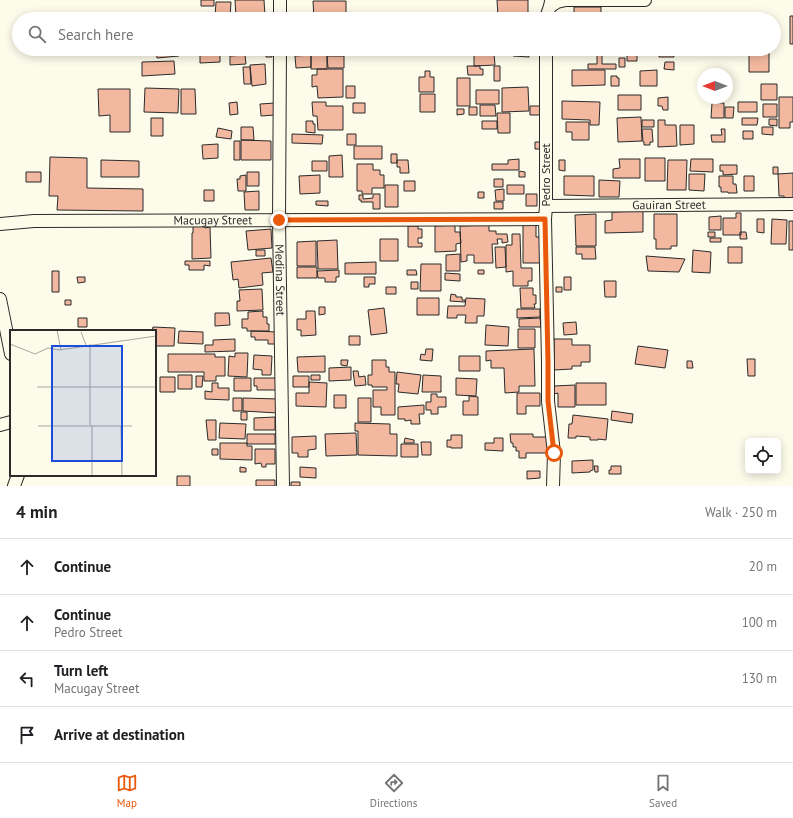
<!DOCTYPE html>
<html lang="en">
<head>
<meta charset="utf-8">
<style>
  :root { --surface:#fff; --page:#f6f6f6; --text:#202124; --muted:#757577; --line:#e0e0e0; --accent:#ea580c }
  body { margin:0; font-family:"PT Sans",sans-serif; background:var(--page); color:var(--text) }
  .controls { position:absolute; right:12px; bottom:12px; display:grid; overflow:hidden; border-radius:6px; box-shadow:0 2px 10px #0003 }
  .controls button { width:36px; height:36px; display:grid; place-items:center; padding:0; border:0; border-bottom:1px solid var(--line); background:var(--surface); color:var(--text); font:20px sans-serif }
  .compass { position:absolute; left:697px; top:68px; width:36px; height:36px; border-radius:50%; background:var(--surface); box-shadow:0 2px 10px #0003; rotate:270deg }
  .stop { position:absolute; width:12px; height:12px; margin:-9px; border:3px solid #ea580c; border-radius:50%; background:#fff }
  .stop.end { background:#ea580c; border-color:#fff; box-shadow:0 1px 4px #0008 }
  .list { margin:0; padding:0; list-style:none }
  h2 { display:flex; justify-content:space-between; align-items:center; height:52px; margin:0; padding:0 16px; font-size:17px }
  h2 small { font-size:13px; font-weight:400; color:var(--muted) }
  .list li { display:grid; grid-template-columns:26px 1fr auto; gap:12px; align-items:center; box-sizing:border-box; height:56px; padding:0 16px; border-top:1px solid var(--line) }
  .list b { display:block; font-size:15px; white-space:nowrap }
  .list p { margin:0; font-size:13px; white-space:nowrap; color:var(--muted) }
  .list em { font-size:13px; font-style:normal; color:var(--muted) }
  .icon { flex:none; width:22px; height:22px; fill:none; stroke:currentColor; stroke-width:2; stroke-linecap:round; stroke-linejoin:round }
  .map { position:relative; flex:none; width:793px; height:486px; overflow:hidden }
  .search { position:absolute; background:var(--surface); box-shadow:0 2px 10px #0003; left:12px; right:12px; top:12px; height:44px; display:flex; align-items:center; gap:10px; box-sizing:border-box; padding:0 14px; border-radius:22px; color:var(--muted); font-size:15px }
  .sheet { height:276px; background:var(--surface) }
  nav { display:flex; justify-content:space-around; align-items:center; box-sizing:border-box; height:56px; border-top:1px solid var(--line); background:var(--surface); font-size:11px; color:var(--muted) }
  nav a { display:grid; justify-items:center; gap:2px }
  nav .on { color:var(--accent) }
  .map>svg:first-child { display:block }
  .building { fill:#f2b8a0; stroke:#2b2b2b }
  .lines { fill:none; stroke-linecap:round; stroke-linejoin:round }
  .street-casing { stroke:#2b2b2b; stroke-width:14 }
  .street { stroke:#fdfbea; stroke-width:12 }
  .route { stroke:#ea580c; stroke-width:5 }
  .labels { text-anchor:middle; stroke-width:3; stroke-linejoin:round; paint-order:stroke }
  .street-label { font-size:12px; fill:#2b2b2b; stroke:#fdfbea }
  .inset-road { fill:none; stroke:#a9a89e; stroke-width:1 }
  .view { fill:#1d4ed8; fill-opacity:0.15; stroke:#1d4ed8; stroke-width:2 }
  .inset-edge { fill:none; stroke:#2b2b2b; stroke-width:2 }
</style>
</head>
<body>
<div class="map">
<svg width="793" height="486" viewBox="0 0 793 486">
  <rect width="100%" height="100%" fill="#fdfbea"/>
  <path class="building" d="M201,0H214V6H201Z
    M235,0H264L265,16L236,17Z
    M497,0H528V15L498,17Z
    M313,1H346V15H338V19H314Z
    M216,2H231L230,17H215Z
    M574,7H601V19H574Z
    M767,14V19H750V15Z
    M613,16V19H604V17Z
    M705,16H722V19H706Z
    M790,16H793V44H790Z
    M660,18H680V19H660Z
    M156,49H178L179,56L157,58Z
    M200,49H220V62L200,63Z
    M243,49H262L263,52L243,53Z
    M501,49H509V53H501Z
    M513,49H529V57L513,56Z
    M569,49H595V51H569Z
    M622,49H645V53H637V61H627V53H622Z
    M654,49H674V57H659V52H654Z
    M749,49H769V72H749Z
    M597,51H602V64H616V69H588V64H597Z
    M266,52H272V57H266Z
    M327,53V69H311V54Z
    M494,54L495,65L474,66V55Z
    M245,55L246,64L230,65V56Z
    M311,55V67L296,68L295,56Z
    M327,56H344V68H328Z
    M619,58H625V67H619Z
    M174,61L175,74L142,76V62Z
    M665,62H674V70L664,69Z
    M265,64L266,84L252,86L250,65Z
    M467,66H480V69H483V75H468Z
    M494,66H500V81H494Z
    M243,67H250L251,84H244Z
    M317,69H343V97L318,98L317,86L312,87V75H317Z
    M572,70H605V85L572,86Z
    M657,70V86H640V71Z
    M425,71H430V77H434V92H419V77H425Z
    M611,76H617V78H619V86H611Z
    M457,78H470V106H457Z
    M761,84H777V100H761Z
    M346,86H355V98H346Z
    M528,87L529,111L502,112V88Z
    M145,88L179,89L178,113L144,112Z
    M98,89H130V132H110V115L99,116Z
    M181,89H195L196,114H181Z
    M476,90H499V104H476Z
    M420,94H435V112H420Z
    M618,95H641V110H618Z
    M668,97V110H663L662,106H658V98Z
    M779,97H793V122H790V128H779Z
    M562,101L600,102L599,125H590V120L562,119Z
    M237,102L238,114L230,115L229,103Z
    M312,102H326V106H343V130H318L317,116H313Z
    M738,102H757V112H738Z
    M275,103V115L261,116L260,104Z
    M353,103H365V113H353Z
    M712,103H724V118H711Z
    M763,104H777V117H763Z
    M480,105H495L496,116H480Z
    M530,106H540V115H530Z
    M469,107H477V115H469Z
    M725,107H734L733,118H725Z
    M457,109H464V114L457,115Z
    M497,113H510V133H498Z
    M641,117L642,141L618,142L617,118Z
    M151,118H163V136H151Z
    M742,118H758L757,125H742Z
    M769,119H777V126L769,125Z
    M642,120H654V127H642Z
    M658,120H665V125H676L677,146L658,147Z
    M306,121H313V124H315V133L306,132Z
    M482,121H497V129H482Z
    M566,122H589V140H572V132H566Z
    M680,125H694V144L680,145Z
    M241,127H253L254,140H241Z
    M762,127H773V135L762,134Z
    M218,128L232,131L231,139L216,137Z
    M642,129H652L653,142H650V145H644V142H643Z
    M721,129H725V142H712L711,135H722Z
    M743,131H753V139H743Z
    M292,134L323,135L322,144L292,143Z
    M347,134H356V145H347Z
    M241,140L271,141V160H241Z
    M234,141H240V160H234Z
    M535,142H541L542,149H535Z
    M218,144V158L203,159L202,145Z
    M354,146H382V159H354Z
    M391,154H397V163H391Z
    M342,155L343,177H329V156Z
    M50,157L87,158V188L143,189V211L57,210L58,196H49Z
    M645,158H665V181H645Z
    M519,159V170H492V164H508V160Z
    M619,159H640V178H613V169L620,168Z
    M691,159H713V172L690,171Z
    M101,160L139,161V177H101Z
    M397,160H408L409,173H400V167H397Z
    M559,160H565V171L559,170Z
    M668,160H687L686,190H667Z
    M312,161H327V171H312Z
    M357,164H373V170H380V175H384V188H372V194H362V191H357Z
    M720,165H737V174L723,175V171H720Z
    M773,167H778V174H773Z
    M519,171L525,172V177H519Z
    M26,172H41V182H26Z
    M247,172H259V186H247Z
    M793,173V201H785L784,196H779L778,174Z
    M689,174H705L704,191L689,190Z
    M246,175V191H238L237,179H240V176Z
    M320,175V193L300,194L299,176Z
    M564,176H594V196L564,195Z
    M719,176H733V184H736L737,193H728V192H721V187H719Z
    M744,176H754V191H744Z
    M494,179H503V187H494Z
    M599,180L620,181L619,197H599Z
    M404,181H415V191H404Z
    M385,185H398V207H385Z
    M507,185H524V194H507Z
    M504,189V201H496L495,190Z
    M204,190H214V201H204Z
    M259,191V210H245L244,192Z
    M478,192H484V198H478Z
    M373,194H380V209H373V202H361V200H359V195H363V199L373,198Z
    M526,194H537V206H526Z
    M316,201H328V206L316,205Z
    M494,202H503V209H494Z
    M643,211V232L605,233V221L612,220V212Z
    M736,213H741V235H723V218H736Z
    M596,214V246H576L575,215Z
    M654,214H677V246H671V249H656V239H654Z
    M721,216V230H709V217Z
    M757,219H764V233L757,232Z
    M772,219L787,220L786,244H771Z
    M789,221H793V250H789Z
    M205,223V228L210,227L211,258L192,259V233H193V224Z
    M455,225V232H460L461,243L456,244V251L435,252V226Z
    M489,225V231H496V234H507L508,242L502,243V239H497L498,244H492L493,263H474V255H467V261L461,262L460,226Z
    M523,225H536V237H541V263H523Z
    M408,226H418V229H422V238H418V243H422V247H408Z
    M271,229L272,248L248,250L246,231Z
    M708,232H715V237H708Z
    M740,232H746L747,239H740Z
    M512,234H520L521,268H532V281H528V286H513V271L506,272V245H512Z
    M710,238H721V242H710Z
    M380,239H398V261H380Z
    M337,240L338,269H318L317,241Z
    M316,241V266H297V242Z
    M495,247H505L506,267L496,268Z
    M576,247H595L596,259H582V254H576Z
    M728,247H742V263H728Z
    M256,250H265V256H256Z
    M693,250L711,252L710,273L692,272Z
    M460,254V271H446V255Z
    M646,256L685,259L679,272L648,271Z
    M271,258L273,272L262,273L263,285L239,288L238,279L233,280L231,262Z
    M185,261H210V266L204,265V270H189V265H185Z
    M376,262V274H345V263Z
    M421,264H441V291H420Z
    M297,267H317V278H297Z
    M339,270V277H336V282H325V278H318L317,271Z
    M407,270H416L417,275H407Z
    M478,270H484V274H478Z
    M52,271H59V292H52Z
    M445,273L460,274V281L445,280Z
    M77,277H85V282L78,283Z
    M364,277H375V284H369V287H364Z
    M564,277H571V290H564Z
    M604,281H616V297H605Z
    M411,282H418V289H411Z
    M386,287H396V294H386Z
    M556,287H562V292H556Z
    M520,288H533V295H536V304H534L535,308H521Z
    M262,289L263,310L237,311V301H240L239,290Z
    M451,294L456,295V297H462V300H465V302L450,301Z
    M417,298H439V315H417Z
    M466,298L485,299L484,316H477V323H465L466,315H457V318H447L448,306H465Z
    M65,300H71V305H65Z
    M319,307H325V314L319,315Z
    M384,308L387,333L371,335L368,310Z
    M517,309H540V317L517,318Z
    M263,311V317H267V324H269V331H247V328H242V319H248V312Z
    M306,311H315L316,335L301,336V330H297V319H306Z
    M215,313H229L230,325L215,326Z
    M78,318H87V327H78Z
    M540,318L541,327H519V319Z
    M576,322L577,334L564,335L563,323Z
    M486,325L509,327L508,346L485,345Z
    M153,327L175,328L174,346H155V331H152Z
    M518,329H535V348H518Z
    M179,331L203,332V344L178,343Z
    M251,331L279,332L278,344H268V340H255V337H251Z
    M349,336H360V345H349Z
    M235,339V351L205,352V345H213V340Z
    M554,339H572V345H590V362H581V366H572V369L554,370Z
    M638,346L668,350L665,368L635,364Z
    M426,349H433L432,361L420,360L421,354L425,355Z
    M534,349L535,386H519V392L505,393L504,368H491V360L486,361V351Z
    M235,353H248L247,377L228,376L229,356L235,357Z
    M168,354H215V357H225V376H216V381H204V372H168Z
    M254,355L272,356L271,375H262V370L253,369Z
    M325,356V372H298L297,357Z
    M459,356H480V371H459Z
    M747,359H755V376H748Z
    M341,360H348L347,366L341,365Z
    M372,360H386V367H389V372H395V415H381V407H373V390H387V387H372V385H368V375H372Z
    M687,361H692L693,368H687Z
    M351,367V380L329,381V368Z
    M353,371H358L359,377L365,376L366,385L355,386Z
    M397,372L421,375L418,394L398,392L399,384H396Z
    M178,375H192V389H178Z
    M311,375H320V380H311Z
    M423,375L441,376V392H422Z
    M196,376H203L202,387H196Z
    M293,376H309V387H293Z
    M160,377H175V392H160Z
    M234,378H251V391H234Z
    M254,378H279V390H257V386H254Z
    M456,378L477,379L476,396L456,395Z
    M309,382L327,383L326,407L296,406V393H309Z
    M212,383H218V388H229V400L205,399V391L212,392Z
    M576,383H606V405H576Z
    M575,385V407H558V393L554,394V386Z
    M517,393H540V406H526V414H517Z
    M431,394H437V397H446V407H438V414H431V410H426V402H431Z
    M334,395H346V408H334Z
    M469,396L478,397V415H463V401H469Z
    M233,398H242V411H233Z
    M243,398L279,399L278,413L243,411Z
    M358,398H371V422H358Z
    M424,405V414H419L420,424H411V420L405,421V419H398V407Z
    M612,411L633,414L632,423L611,420Z
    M241,412H247V420H241Z
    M573,415L608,419L606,440L598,439V440H590V437L576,436V438H568L569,424H572Z
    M275,417V430H254V418Z
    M206,420H216V440H208Z
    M220,423L246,424L245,439L219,438Z
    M355,423L390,424V434H397V456L358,455V431H355Z
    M356,433L357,455L326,456L325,434Z
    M247,434H275V444H247Z
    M510,434H533V437H547V444H552V453H526V458H519V451H516V447H513V443H511Z
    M451,435H462V448H451V447H447V440H451Z
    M316,436V449L308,450V457H298V453H292V437Z
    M405,438L414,440V443H404Z
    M494,438H503V451L485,450V443H494Z
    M421,442H431V455H422Z
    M220,443H247V446H252V460L220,459Z
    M401,444H418V457H401Z
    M212,449H218V455H212Z
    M255,449H275V464H266V467H262L261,463L255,464Z
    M593,460V470L590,471V472L572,473V461Z
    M594,466H598V472H595Z
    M611,466H621V474H609V470H611Z
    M240,467L246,468V472H240Z
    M300,467L316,468V478L300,477Z
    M527,471H540V478L527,479Z
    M177,476H190V486H177Z
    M256,480H275V486H256Z
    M291,482H300V486H291Z"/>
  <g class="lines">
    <defs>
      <g id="street">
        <path d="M551,6L557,2L566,0H645"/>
        <path d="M280,19V0"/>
        <path d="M546,19C547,12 551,7 551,0"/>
        <path id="s1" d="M280,49L279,220L283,486"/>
        <path d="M546,49V206L545,219L548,362V401L554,453L553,486"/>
        <path id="s2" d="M546,206L793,204"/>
        <path id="s3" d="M0,224L34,221L545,219"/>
        <path d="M0,299L11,354"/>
        <path d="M0,425L11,422"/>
        <path d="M14,486L18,475"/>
      </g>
    </defs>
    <use href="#street" class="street-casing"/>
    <use href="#street" class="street"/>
  </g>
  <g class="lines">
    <path class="route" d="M279,220L545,219L548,362V401L554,453"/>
  </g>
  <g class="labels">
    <g class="street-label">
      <text transform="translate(546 175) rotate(-90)" y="4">Pedro Street</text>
      <text dy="4" stroke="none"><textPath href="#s2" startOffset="123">Gauiran Street</textPath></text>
      <text dy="4" stroke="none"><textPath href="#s3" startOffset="213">Macugay Street</textPath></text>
      <text dy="4" stroke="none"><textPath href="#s1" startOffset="231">Medina Street</textPath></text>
    </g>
  </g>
  <g transform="translate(10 330)">
    <rect width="146" height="146" fill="#fdfbea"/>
    <path class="inset-road" d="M47,0L51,20M71,2L76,15M0,14L25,24L38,18L49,20L146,6M80,14V95M27,57H146M82,95V146M28,96H122M111,96L112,146"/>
    <path class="view" d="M42,16H112V131H42Z"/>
    <rect width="146" height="146" class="inset-edge"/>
  </g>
</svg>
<div class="controls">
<button><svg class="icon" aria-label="locate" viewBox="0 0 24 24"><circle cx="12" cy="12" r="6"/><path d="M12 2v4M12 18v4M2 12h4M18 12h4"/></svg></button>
</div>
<svg class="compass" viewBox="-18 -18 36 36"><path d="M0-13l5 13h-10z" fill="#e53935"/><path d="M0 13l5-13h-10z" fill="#757577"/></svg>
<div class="stop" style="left:554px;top:453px"></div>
<div class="stop end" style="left:279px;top:220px"></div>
<div class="search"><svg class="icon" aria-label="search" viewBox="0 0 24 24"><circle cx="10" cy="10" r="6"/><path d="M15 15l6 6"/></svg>Search here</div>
</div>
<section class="sheet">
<h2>4 min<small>Walk · 250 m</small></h2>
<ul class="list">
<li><svg class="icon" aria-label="ahead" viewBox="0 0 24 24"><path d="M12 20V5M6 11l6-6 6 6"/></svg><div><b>Continue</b></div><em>20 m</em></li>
<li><svg class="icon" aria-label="ahead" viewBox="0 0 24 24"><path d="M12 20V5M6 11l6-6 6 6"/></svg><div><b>Continue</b><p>Pedro Street</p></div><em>100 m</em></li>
<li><svg class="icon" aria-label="left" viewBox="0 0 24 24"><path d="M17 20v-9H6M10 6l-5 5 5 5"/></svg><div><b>Turn left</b><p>Macugay Street</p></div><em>130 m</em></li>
<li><svg class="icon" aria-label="arrive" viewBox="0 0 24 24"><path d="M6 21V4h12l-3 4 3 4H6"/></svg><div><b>Arrive at destination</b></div></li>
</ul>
</section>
<nav>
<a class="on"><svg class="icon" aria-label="map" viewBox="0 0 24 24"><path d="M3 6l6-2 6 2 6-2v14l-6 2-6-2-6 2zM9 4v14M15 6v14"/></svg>Map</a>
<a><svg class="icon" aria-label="directions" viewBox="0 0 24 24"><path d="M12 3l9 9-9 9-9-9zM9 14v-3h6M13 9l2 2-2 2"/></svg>Directions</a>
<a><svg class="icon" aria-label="saved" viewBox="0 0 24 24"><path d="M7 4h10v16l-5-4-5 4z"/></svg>Saved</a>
</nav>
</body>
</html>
